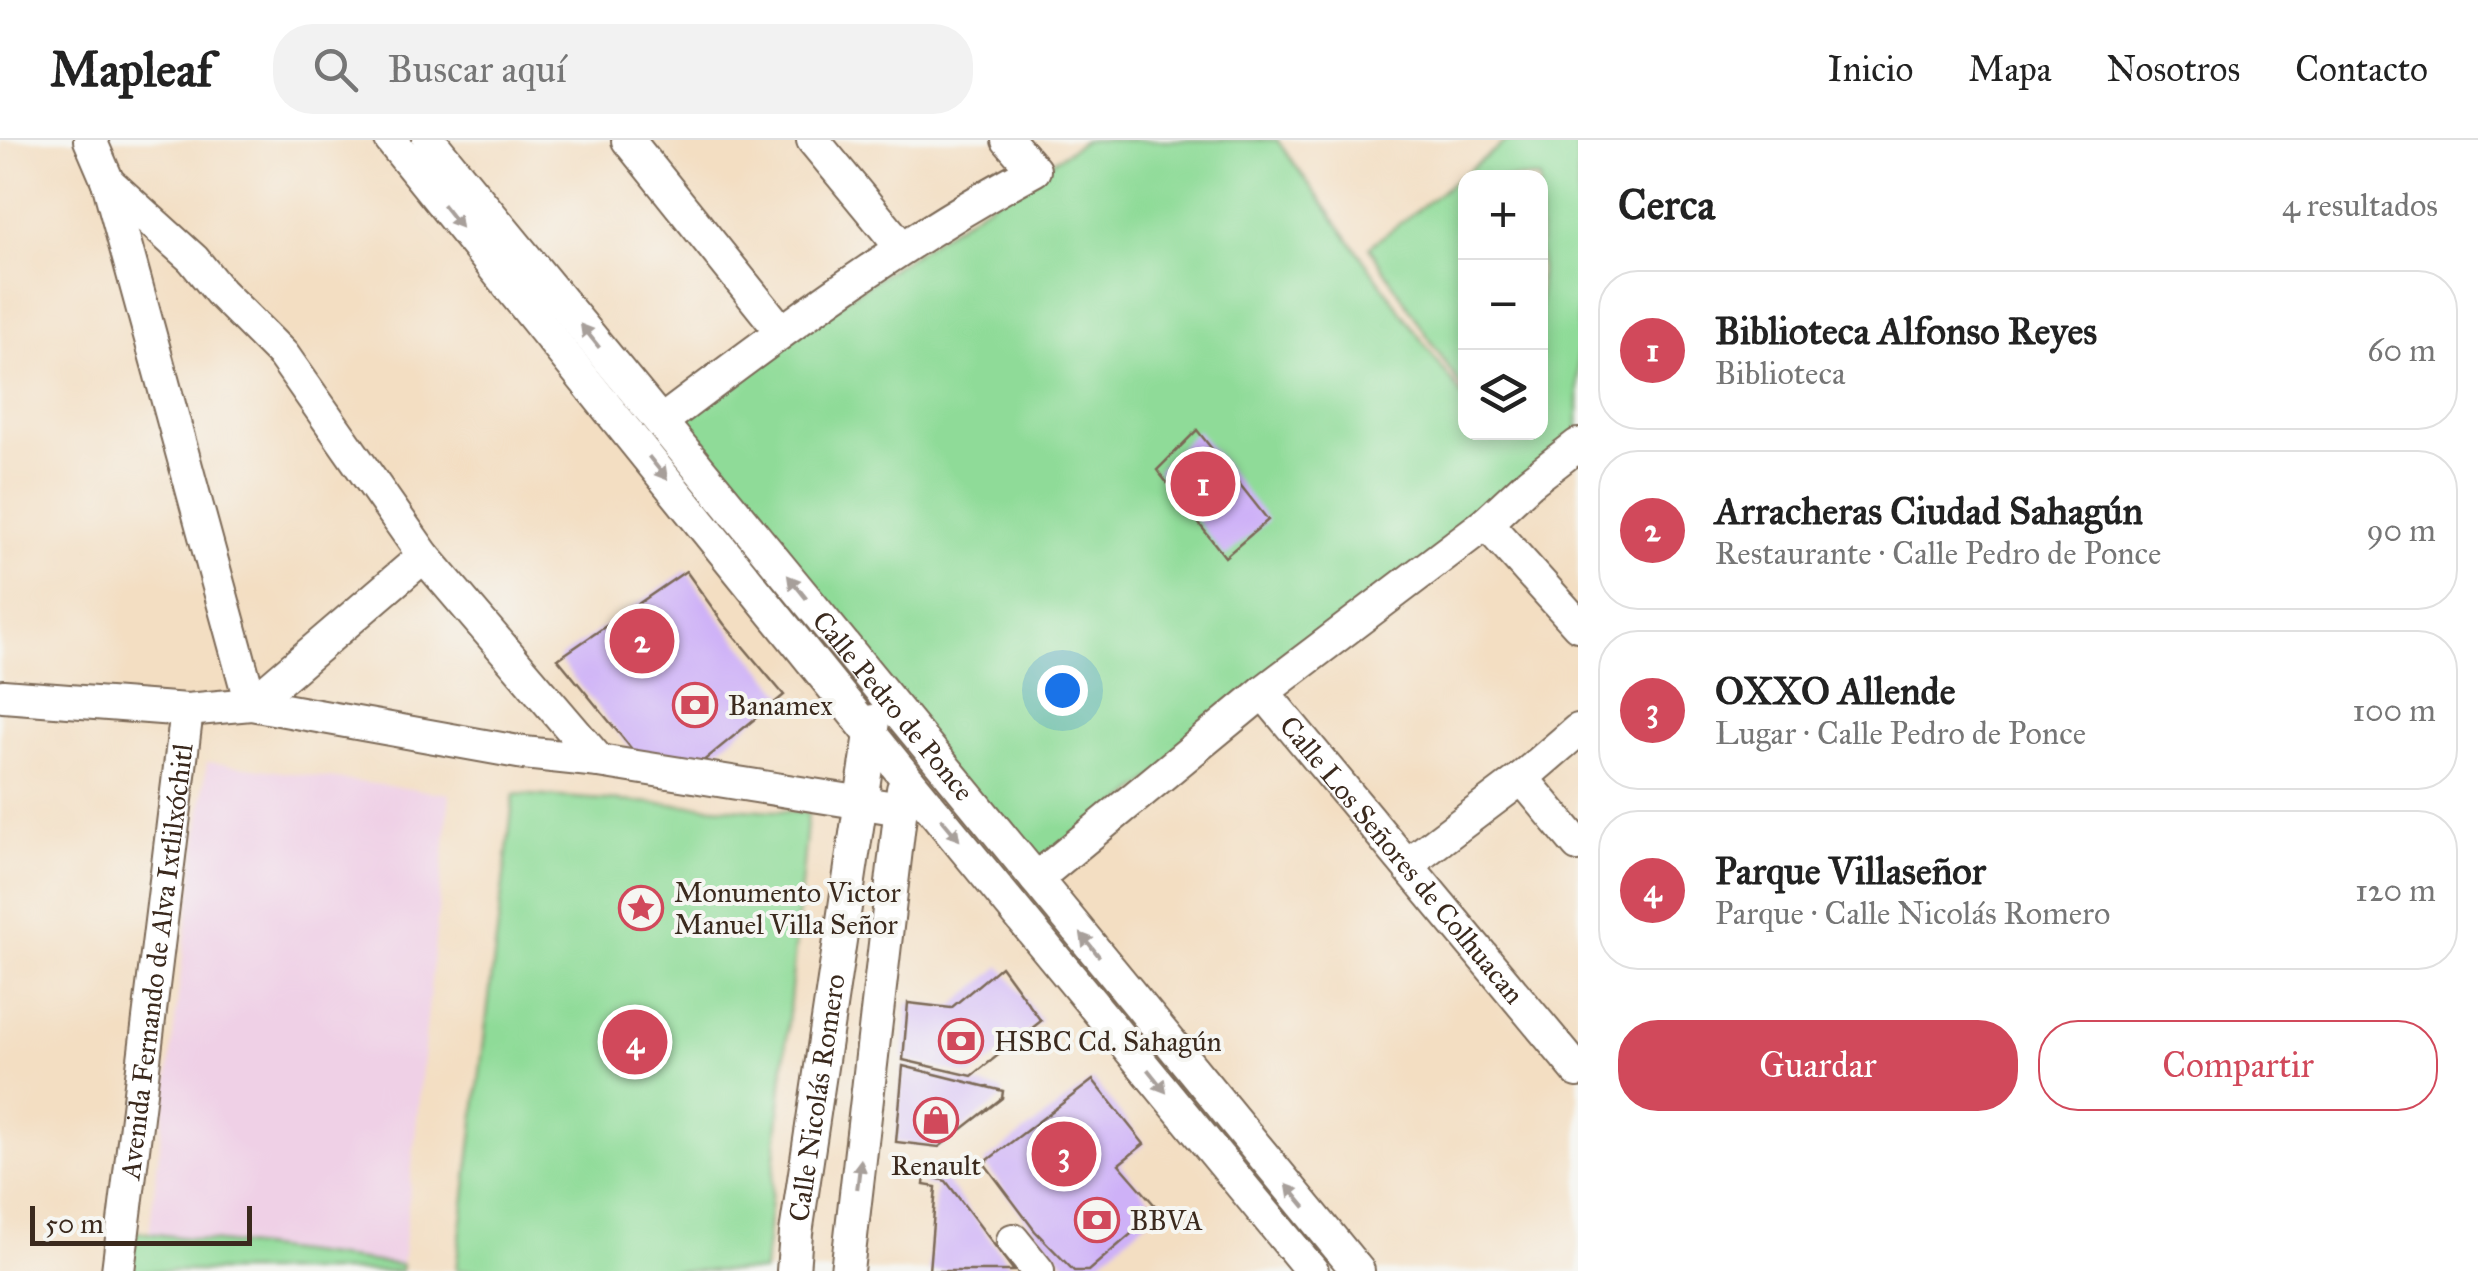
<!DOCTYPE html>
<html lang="es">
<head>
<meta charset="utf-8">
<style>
  :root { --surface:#fff; --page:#f2f2f2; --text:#222; --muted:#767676; --line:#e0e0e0; --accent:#d1495b }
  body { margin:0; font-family:"IM FELL Great Primer",serif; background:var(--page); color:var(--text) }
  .controls { position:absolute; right:30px; top:30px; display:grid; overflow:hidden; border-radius:20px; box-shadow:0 5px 15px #0003 }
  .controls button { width:90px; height:90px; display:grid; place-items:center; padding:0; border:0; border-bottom:2px solid var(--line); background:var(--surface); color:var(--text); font:50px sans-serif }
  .scale { position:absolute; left:30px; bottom:25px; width:222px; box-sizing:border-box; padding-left:10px; border:5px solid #3b2a1e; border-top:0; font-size:28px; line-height:35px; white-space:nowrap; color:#3b2a1e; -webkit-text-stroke:8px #f6f6f2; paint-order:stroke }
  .you { position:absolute; left:1062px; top:550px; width:35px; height:35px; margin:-25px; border:8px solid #fff; border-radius:50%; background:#1a73e8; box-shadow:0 0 0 15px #1a73e833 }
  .badge { display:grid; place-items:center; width:65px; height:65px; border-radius:50%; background:var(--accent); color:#fff; font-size:32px; font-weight:700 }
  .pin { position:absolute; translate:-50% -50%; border:5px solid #fff; box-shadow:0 2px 10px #0006 }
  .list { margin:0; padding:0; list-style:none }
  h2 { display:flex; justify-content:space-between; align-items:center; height:130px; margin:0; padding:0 40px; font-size:42px }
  h2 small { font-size:32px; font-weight:400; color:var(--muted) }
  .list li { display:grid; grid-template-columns:65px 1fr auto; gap:30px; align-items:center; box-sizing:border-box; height:160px; margin:0 20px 20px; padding:0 20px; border:2px solid var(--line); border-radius:40px }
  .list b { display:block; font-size:38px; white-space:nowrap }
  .list p { margin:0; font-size:32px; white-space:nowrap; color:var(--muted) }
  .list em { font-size:32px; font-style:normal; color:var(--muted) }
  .actions { display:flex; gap:20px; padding:30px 40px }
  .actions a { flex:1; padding:22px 0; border:2px solid var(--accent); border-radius:40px; text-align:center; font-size:35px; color:var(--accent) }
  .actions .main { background:var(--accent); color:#fff }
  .icon { flex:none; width:55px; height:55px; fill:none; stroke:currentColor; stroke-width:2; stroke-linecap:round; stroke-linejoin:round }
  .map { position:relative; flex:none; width:1578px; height:1131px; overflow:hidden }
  header { display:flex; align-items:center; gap:60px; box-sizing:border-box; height:140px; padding:0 50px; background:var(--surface); border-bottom:2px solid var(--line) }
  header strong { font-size:48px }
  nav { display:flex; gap:55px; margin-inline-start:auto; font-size:35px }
  .search { width:700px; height:90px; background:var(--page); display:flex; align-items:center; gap:25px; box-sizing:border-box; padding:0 35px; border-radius:40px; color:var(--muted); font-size:38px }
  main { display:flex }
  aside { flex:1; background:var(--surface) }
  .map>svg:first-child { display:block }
  .built { fill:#efd0e6 }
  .green { fill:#8fdb98; stroke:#65825b; stroke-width:2.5 }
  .building { fill:#ceb1f7 }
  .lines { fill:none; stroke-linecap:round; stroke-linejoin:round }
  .minor-casing { stroke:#7b6957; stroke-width:36 }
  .minor { stroke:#fff; stroke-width:32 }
  .oneway { fill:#a79f9a }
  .labels { text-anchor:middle; stroke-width:8; stroke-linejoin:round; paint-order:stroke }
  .poi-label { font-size:28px; fill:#3b2a1e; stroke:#f6f6f2; text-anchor:start }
  .street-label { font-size:28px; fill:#3b2a1e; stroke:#f6f6f2 }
</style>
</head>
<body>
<header>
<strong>Mapleaf</strong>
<div class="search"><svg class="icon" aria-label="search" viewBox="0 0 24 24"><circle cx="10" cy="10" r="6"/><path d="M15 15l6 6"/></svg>Buscar aquí</div>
<nav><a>Inicio</a><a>Mapa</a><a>Nosotros</a><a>Contacto</a></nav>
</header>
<main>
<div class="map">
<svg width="1578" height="1131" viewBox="0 0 1578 1131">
  <rect width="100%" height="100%" fill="#f6f6f2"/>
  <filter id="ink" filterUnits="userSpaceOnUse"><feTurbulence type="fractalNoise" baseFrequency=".01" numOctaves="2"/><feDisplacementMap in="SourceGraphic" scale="20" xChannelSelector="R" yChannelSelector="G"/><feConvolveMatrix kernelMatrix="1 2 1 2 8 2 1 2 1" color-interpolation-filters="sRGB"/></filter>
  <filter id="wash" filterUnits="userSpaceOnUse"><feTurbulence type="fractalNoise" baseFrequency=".0048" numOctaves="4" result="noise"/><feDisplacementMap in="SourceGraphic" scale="40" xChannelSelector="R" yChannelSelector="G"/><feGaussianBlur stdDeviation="2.25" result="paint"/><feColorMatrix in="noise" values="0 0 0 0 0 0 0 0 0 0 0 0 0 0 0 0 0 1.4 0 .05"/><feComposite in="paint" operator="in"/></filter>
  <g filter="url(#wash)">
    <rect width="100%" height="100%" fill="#f3dec2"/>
    <path class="built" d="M207,622L450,654L402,1125L149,1093Z"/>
    <path class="green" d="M1085,0H1277L1465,260L1466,292L1489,293L1496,301L1492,293L1540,292V38H1466L1465,253L1369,107L1508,0H1578V301L1032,734L661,282Z
      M514,654L808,673L764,1131L456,1130Z
      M123,1090L402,1125L401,1131H118Z"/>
    <g id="blocks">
      <path class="building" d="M1197,290L1268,380L1225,417L1157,330Z
        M686,431L724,484L784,555L696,627L635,613L558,519Z
        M1001,826L1041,881L972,936L903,920L908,863L951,868Z
        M903,926L1003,951L1002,958L939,1007L896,1002Z
        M1093,940L1144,1004L1119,1024L1159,1070L1088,1131H1074L1035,1091L984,1023Z
        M925,1035L946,1041L1014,1131H929L936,1047L924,1045Z"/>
    </g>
  </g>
  <g filter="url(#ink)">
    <use href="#blocks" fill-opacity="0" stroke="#7b6957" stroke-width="2.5"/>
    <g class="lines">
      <defs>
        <g id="minor">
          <path d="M90,0L108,42L193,119L220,152L283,215L424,416L599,621"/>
          <path d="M391,0L904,635L1312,1131"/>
          <path id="s1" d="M429,0L1358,1131"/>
          <path d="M628,0L781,191"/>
          <path d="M813,0L902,108"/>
          <path d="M108,42L251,564L424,416"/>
          <path d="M661,282C780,192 901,101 1034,30L1008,0"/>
          <path d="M1486,383L1578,485"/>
          <path id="s2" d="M1263,552L1578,931"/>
          <path d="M3,556L187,570L251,564L524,613L599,621L901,669"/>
          <path d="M1522,638L1578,705"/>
          <path d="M1408,724L1522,638L1578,590"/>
          <path d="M1036,739L1263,552L1486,383L1530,342L1578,305"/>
          <path d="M1013,1100L1038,1131"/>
          <path id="s3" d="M118,1131L187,570"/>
          <path id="s4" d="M793,1131L796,1093L873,581"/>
          <path d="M847,1131L903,649"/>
        </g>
      </defs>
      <use href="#minor" class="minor-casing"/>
      <use href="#minor" class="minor"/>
    </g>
    <defs><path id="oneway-solid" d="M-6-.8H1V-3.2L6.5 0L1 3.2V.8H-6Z" transform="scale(2.5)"/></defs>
    <g class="oneway">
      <use href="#oneway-solid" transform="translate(452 76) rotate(51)"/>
      <use href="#oneway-solid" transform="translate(590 196) rotate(-129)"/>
      <use href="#oneway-solid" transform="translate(658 328) rotate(51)"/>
      <use href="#oneway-solid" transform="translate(797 447) rotate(-129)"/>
      <use href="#oneway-solid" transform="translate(950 689) rotate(50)"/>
      <use href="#oneway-solid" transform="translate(1090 805) rotate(-129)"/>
      <use href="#oneway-solid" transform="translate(1157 941) rotate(51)"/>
      <use href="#oneway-solid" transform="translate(859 1034) rotate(-83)"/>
      <use href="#oneway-solid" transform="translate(1296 1056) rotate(-130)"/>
    </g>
  </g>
  <defs>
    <symbol id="bank-ring" viewBox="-11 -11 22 22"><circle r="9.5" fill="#f6f6f2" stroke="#d1495b" stroke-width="1.5"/><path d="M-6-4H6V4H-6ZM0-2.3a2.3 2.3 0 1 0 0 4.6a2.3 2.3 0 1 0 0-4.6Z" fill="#d1495b"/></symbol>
    <symbol id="sight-ring" viewBox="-11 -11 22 22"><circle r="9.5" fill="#f6f6f2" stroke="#d1495b" stroke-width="1.5"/><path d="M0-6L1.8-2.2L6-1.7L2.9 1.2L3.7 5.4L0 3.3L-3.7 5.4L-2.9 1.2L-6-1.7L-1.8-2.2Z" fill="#d1495b"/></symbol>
    <symbol id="shop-ring" viewBox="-11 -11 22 22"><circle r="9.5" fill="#f6f6f2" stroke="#d1495b" stroke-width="1.5"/><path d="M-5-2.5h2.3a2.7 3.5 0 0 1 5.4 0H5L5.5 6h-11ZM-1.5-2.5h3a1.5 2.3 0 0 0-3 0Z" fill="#d1495b"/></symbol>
  </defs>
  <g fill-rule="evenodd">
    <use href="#bank-ring" x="670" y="540" width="50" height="50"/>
    <use href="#sight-ring" x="616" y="743" width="50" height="50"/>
    <use href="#bank-ring" x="936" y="876" width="50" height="50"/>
    <use href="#shop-ring" x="911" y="955" width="50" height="50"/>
    <use href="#bank-ring" x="1072" y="1055" width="50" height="50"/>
  </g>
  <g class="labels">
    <g class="poi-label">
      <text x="728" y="575">Banamex</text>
      <text x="674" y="762">Monumento Victor<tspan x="674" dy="32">Manuel Villa Señor</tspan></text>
      <text x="994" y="911">HSBC Cd. Sahagún</text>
      <text x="936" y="1035" text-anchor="middle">Renault</text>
      <text x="1130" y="1090">BBVA</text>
    </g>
    <g class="street-label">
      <text dy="10" stroke="none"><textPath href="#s1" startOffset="732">Calle Pedro de Ponce</textPath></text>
      <text dy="10" stroke="none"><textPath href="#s2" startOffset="218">Calle Los Señores de Colhuacan</textPath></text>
      <text dy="10" stroke="none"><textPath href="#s3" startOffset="312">Avenida Fernando de Alva Ixtlilxóchitl</textPath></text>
      <text dy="10" stroke="none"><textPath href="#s4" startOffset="175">Calle Nicolás Romero</textPath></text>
    </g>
  </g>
</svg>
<div class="controls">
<button>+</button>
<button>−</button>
<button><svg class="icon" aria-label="layers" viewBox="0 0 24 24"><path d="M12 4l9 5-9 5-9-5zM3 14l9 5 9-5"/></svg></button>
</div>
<div class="scale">50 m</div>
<div class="you"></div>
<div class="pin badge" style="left:1203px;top:344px">1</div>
<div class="pin badge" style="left:642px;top:501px">2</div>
<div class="pin badge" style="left:1064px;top:1014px">3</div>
<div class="pin badge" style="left:635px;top:902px">4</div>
</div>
<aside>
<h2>Cerca<small>4 resultados</small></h2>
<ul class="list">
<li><span class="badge">1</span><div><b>Biblioteca Alfonso Reyes</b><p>Biblioteca</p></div><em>60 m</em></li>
<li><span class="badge">2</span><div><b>Arracheras Ciudad Sahagún</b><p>Restaurante · Calle Pedro de Ponce</p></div><em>90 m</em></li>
<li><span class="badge">3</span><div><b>OXXO Allende</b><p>Lugar · Calle Pedro de Ponce</p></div><em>100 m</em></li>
<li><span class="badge">4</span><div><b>Parque Villaseñor</b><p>Parque · Calle Nicolás Romero</p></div><em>120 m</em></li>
</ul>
<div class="actions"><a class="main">Guardar</a><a>Compartir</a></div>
</aside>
</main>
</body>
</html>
